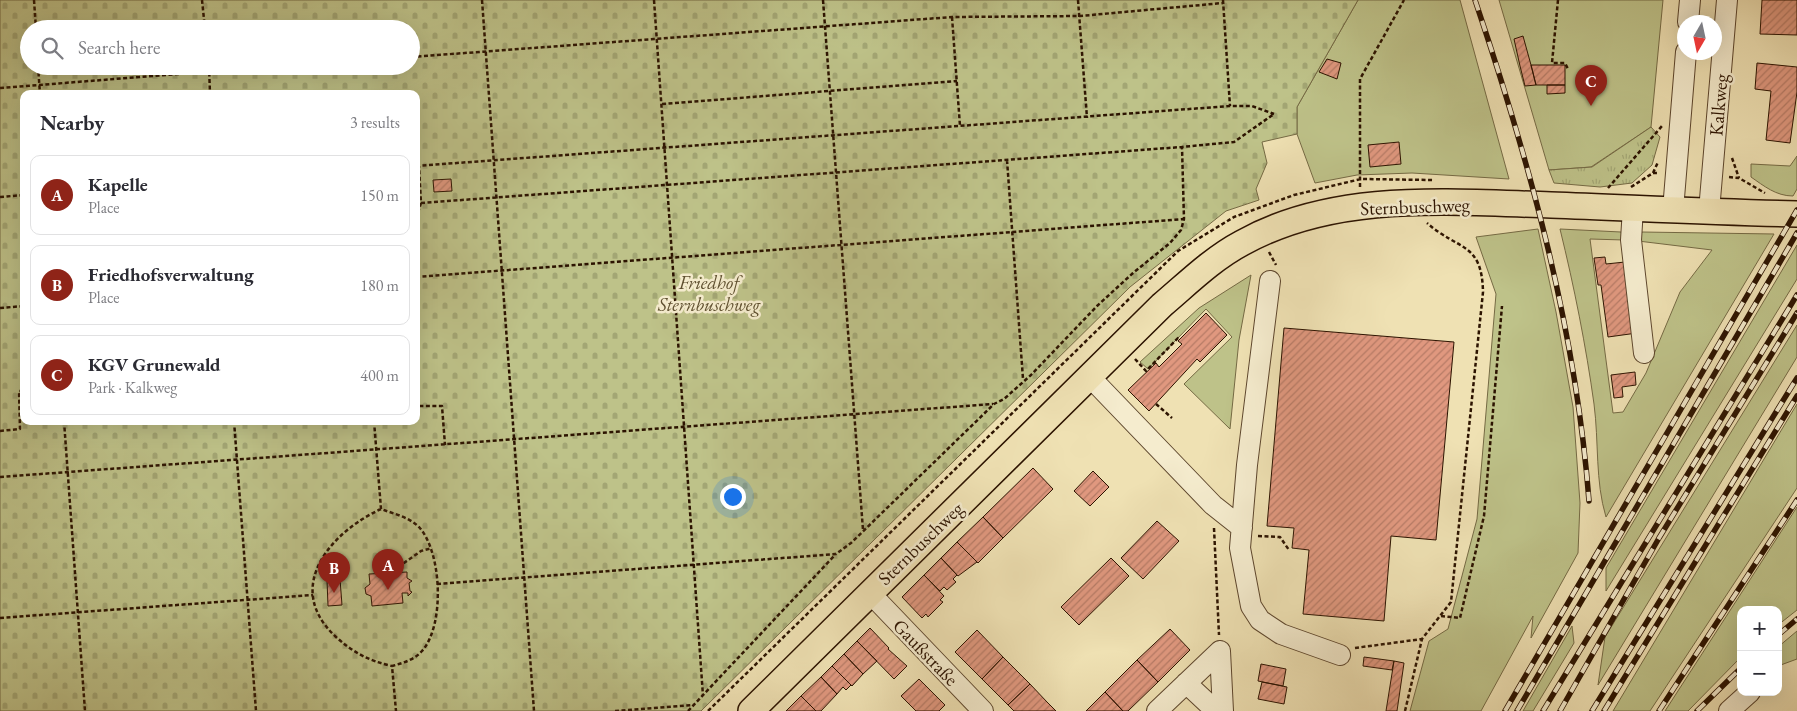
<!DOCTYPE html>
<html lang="en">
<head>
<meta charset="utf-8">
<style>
  :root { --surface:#fff; --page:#f2f2f3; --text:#2b2b33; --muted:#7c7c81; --line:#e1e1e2; --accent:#8f2418 }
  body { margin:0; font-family:"EB Garamond",serif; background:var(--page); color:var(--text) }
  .controls { position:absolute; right:15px; bottom:15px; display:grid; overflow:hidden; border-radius:10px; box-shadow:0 5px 20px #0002 }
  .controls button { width:45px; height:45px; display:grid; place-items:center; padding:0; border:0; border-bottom:1px solid var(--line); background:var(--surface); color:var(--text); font:25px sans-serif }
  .compass { position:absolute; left:1677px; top:15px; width:45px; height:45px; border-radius:50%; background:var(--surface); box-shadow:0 5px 20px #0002; rotate:189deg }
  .you { position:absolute; left:732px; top:496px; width:18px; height:18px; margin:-12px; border:4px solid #fff; border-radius:50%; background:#1a73e8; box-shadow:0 0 0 8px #1a73e833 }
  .badge { display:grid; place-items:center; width:32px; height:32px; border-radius:50%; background:var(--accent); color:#fff; font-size:16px; font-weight:700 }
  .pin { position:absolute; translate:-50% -41px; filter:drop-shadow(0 1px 2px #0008) }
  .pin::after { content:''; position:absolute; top:26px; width:18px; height:15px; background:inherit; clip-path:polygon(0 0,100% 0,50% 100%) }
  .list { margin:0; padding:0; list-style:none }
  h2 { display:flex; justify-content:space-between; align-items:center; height:65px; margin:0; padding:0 20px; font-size:21px }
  h2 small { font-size:16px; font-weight:400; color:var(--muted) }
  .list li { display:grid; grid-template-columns:32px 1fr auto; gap:15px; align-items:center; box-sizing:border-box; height:80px; margin:0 10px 10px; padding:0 10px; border:1px solid var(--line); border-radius:10px }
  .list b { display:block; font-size:19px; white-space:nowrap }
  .list p { margin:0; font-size:16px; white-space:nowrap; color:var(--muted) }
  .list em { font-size:16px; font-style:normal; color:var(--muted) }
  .icon { flex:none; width:28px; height:28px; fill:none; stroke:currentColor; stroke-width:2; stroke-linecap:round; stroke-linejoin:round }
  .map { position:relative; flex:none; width:1797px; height:711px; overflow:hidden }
  .search { position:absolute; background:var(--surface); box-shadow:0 5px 20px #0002; left:20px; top:20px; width:400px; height:55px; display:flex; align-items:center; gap:12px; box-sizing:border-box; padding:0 18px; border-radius:28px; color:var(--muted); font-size:19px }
  .panel { position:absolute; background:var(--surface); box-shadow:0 5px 20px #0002; left:20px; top:90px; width:400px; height:335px; border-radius:10px }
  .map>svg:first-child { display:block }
  .green { fill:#bec289; stroke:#756a44 }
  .cemetery { fill:url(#cemetery-stones); stroke:#756a44; fill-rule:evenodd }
  .park { fill:url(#park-tufts); stroke:#756a44 }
  .building { fill:url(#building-hatch); stroke:#2c1300 }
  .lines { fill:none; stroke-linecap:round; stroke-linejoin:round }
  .minor-casing { stroke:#5d462d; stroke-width:22 }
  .major-casing { stroke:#2c1300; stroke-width:28 }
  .path { stroke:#2c1300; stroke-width:2.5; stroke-dasharray:4 2.5; stroke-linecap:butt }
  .minor { stroke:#f5ecce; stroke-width:20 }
  .major { stroke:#efe1b3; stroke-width:25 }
  .rail-casing { stroke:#2c1300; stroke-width:5.5 }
  .rail { stroke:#f5ecce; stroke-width:4; stroke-dasharray:11; stroke-linecap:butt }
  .labels { text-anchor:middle; stroke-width:5; stroke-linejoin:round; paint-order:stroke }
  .street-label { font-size:19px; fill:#2c1300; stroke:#f5ecce }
  .park-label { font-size:19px; font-style:italic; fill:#5f5030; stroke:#f5ecce }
</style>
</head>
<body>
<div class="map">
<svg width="1797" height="711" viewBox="0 0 1797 711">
  <defs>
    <pattern id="cemetery-stones" width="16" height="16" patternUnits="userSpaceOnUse" patternTransform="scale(1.25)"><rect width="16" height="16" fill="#bec289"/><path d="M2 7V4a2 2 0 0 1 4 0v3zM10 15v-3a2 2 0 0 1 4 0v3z" fill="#a3a674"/></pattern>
    <pattern id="park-tufts" width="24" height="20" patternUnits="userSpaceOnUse" patternTransform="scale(1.25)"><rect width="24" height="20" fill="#bec289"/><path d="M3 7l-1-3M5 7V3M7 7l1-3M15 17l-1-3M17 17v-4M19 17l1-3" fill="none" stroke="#a3a674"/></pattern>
    <pattern id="building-hatch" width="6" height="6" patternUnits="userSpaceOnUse" patternTransform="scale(1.25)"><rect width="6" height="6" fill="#e0987f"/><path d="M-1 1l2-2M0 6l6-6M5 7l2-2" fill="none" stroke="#b67b66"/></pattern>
  </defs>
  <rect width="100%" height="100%" fill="#efe1b3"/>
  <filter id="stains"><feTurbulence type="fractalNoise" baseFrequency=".004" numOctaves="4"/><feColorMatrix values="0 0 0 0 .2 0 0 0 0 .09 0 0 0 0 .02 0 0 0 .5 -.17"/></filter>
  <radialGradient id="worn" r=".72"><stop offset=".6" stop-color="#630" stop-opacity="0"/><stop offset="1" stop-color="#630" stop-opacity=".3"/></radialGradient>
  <path class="green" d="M1358,0H1460L1509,179L1412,173L1357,175L1315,183L1297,134V107Z
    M1499,0H1663L1651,127L1591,167L1549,170Z
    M1797,156V189L1793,196C1776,196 1764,186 1751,177V164L1790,166Z
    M1538,229L1556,312L1573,407L1580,503L1578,553L1531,638L1533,616L1481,711H1410L1429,641L1448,629L1477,519L1496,294L1476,237Z
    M1560,229L1621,232L1624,240L1590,239L1613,413L1623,412L1646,373L1680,292L1712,250L1638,241L1642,232L1774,234L1606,517C1595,481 1599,442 1594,404C1586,346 1574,286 1560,229Z
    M1797,245V279L1606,591V568Z
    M1251,275L1239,340L1230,429L1184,384L1232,337L1206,309L1148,369L1140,362L1199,308Z
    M1797,325V357L1598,685L1605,637Z
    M1797,404V488L1650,711H1613Z
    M1797,507V610L1778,625V610H1741V657L1688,711H1665Z
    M1572,626L1574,643L1533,711H1523Z
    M1797,631V659L1778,666V647Z"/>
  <path class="cemetery" d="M0,0H1358L1297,107V134L1262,142L1267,163L1256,189L1259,200L1226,211L1130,287L701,711H0ZM29,29H411V66H29ZM24,94H416V421H24Z"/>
  <path class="park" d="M1651,127L1660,137L1652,165L1632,183L1600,187L1554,183L1549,170L1592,167Z"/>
  <path class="building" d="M1762,0H1797V35L1760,34Z
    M1523,36L1531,65L1536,85L1525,86L1520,66L1514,39Z
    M1327,59L1341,63L1337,79L1319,72Z
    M1757,63L1797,67V92L1790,143L1766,140L1771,91L1755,89Z
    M1531,65H1565V85H1536Z
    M1547,85H1565V93L1547,94Z
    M1399,142L1401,164L1370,167L1368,145Z
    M451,179L452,191L434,192L433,180Z
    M1605,257L1606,264L1625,262L1637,333L1608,337L1601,285H1598L1594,258Z
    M1206,313L1227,335L1200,362L1197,359L1149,411L1128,390L1156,363L1159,367L1182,344L1178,341Z
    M1284,328L1454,342L1436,540L1391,536L1384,621L1303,614L1309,550L1292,548L1294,528L1267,526Z
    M1635,372L1636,385L1622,387L1623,397L1614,398L1611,375Z
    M1033,468L1053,489L1003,538L983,517Z
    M1093,471L1109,487L1090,506L1074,491Z
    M983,517L1003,538L978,563L957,542Z
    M1157,521L1179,541L1143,579L1121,558Z
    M957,542L977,562L958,576L941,558Z
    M941,558L957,575L953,579L956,582L947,590L944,587L940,591L924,575Z
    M1111,558L1129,576L1079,625L1061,607Z
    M407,572V578L412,581L409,583L410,591L412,592L408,596V593H402L403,603L372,606L371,596L366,594L365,588L370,584L369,574Z
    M924,575L944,596L940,600L943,602L928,617L926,614L922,618L902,597Z
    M340,579L342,605L328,606L327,580Z
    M870,628L889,648L888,649L907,666L894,679L857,641Z
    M1170,629L1190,650L1158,682L1137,660Z
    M977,630L1003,657L982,679L955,652Z
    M857,641L877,661L863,674L844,654Z
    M844,654L863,674L852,686L832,666Z
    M1003,657L1030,684L1008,705L982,679Z
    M1364,657L1394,661L1392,670L1363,666Z
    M1137,660L1158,682L1128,711H1123L1105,692Z
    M1394,661L1404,663L1397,711H1386Z
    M1261,664L1286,669L1283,686L1258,681Z
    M832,666L851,685L846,690L843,687L837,694L821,677Z
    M821,677L837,694L821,711H816L801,696Z
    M919,679L945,705L939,711H916L901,696Z
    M1262,682L1287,687L1284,704L1258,699Z
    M1030,684L1047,702L1056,711H1014L1008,705Z
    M1105,692L1123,711H1086Z
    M801,696L816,711H786Z"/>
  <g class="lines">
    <defs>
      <path id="minor" d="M1688,22L1690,0
        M1633,208L1631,240L1644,353
        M1673,210L1686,52
        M1709,211L1727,0
        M1270,281L1247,465L1240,548L1251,606L1260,620L1281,634L1340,655
        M1090,377L1213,505L1242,528
        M870,593L983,711
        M1220,651L1223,711
        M1186,683L1216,711
        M1157,711L1220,651
        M1729,711L1750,692"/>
      <path id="major" d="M751,711L1162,305C1188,283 1212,259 1242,243C1335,191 1449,202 1551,205C1633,208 1715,212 1797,214"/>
    </defs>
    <use href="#minor" class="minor-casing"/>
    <use href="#major" class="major-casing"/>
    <path class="path" d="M34,0L36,29
      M202,0L205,29
      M482,0L534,711
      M654,0L703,696
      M823,0L863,530
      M1078,0L1087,118
      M1223,0L1230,106
      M1558,0L1552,63H1565L1568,69
      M952,17L960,126
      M411,57L952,17L1080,16L1223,3
      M38,66L40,94
      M209,66L210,94
      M0,88L281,66
      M662,104L957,81
      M1732,158L1739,178
      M1007,160L1023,379
      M416,166L1230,106H1252L1274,114
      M1653,173L1658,162
      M1729,177L1739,178L1765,193
      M1360,187V79L1404,0
      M1631,187L1653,173H1659
      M1608,188L1662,126
      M0,197L24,195
      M421,203L1182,147
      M416,219L421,203L419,166
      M1269,252L1276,265
      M416,277L1184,219
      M0,308L24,306
      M1135,359L1146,371L1178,338L1180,339
      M416,374L419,406H442L445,445
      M1156,404L1172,418
      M64,421L85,711
      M234,421L256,711
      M374,421L381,509C394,514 409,517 419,527C442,552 445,625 422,651C414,660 403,663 392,666L396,711
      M0,431L20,429L19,391H24
      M0,477L993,404
      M381,509C331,532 283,587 335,636C352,652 369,661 392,666
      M1214,528L1219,635
      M1258,536L1280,537L1289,550
      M377,574V569L401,565L421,551L432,548
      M437,584L836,554L851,543L994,404L1004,399L1031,375L1097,306L1133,273L1170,243L1181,230L1184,219L1182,147L1234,142L1274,114
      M1441,616L1460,618L1484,516L1502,306
      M0,618L313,595
      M1355,648L1422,639
      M615,711L693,705
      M688,711L835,555
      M708,711L1178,251L1234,217L1294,195L1361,179L1433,180
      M1405,711L1422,639L1451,602L1483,292C1482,242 1459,251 1427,223"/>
    <use href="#minor" class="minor"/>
    <use href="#major" class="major"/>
    <defs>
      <path id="rail" d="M1475,0C1530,163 1576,330 1589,501
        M1778,635L1797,619
        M1505,711L1797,210
        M1517,711L1797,233
        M1543,711L1797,295
        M1560,711L1659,538L1797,313
        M1592,711L1797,378
        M1604,711L1797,396
        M1659,711L1797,500
        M1697,711L1741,668"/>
    </defs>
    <use href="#rail" class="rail-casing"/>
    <use href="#rail" class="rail"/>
  </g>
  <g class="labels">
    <g class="street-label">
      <text transform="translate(1718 105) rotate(-85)" y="7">Kalkweg</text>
      <text transform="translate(1415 206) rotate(-2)" y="7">Sternbuschweg</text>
      <text transform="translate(920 543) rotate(-44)" y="7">Sternbuschweg</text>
      <text transform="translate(926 652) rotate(46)" y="7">Gaußstraße</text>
    </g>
    <g class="park-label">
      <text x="709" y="289">Friedhof<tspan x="709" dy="22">Sternbuschweg</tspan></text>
    </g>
  </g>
  <rect width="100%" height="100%" filter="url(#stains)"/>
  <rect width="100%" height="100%" fill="url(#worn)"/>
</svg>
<div class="controls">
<button>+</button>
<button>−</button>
</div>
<svg class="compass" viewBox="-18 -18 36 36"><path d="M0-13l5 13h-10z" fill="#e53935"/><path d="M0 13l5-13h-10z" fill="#7c7c81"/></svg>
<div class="you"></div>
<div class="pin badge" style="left:388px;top:590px">A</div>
<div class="pin badge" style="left:334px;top:593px">B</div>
<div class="pin badge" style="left:1591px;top:106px">C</div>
<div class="search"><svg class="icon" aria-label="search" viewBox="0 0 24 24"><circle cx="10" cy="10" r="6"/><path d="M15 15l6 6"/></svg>Search here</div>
<section class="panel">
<h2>Nearby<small>3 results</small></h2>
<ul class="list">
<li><span class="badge">A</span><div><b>Kapelle</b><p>Place</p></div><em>150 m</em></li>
<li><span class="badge">B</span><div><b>Friedhofsverwaltung</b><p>Place</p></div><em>180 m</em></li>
<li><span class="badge">C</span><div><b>KGV Grunewald</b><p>Park · Kalkweg</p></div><em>400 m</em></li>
</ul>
</section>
</div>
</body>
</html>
